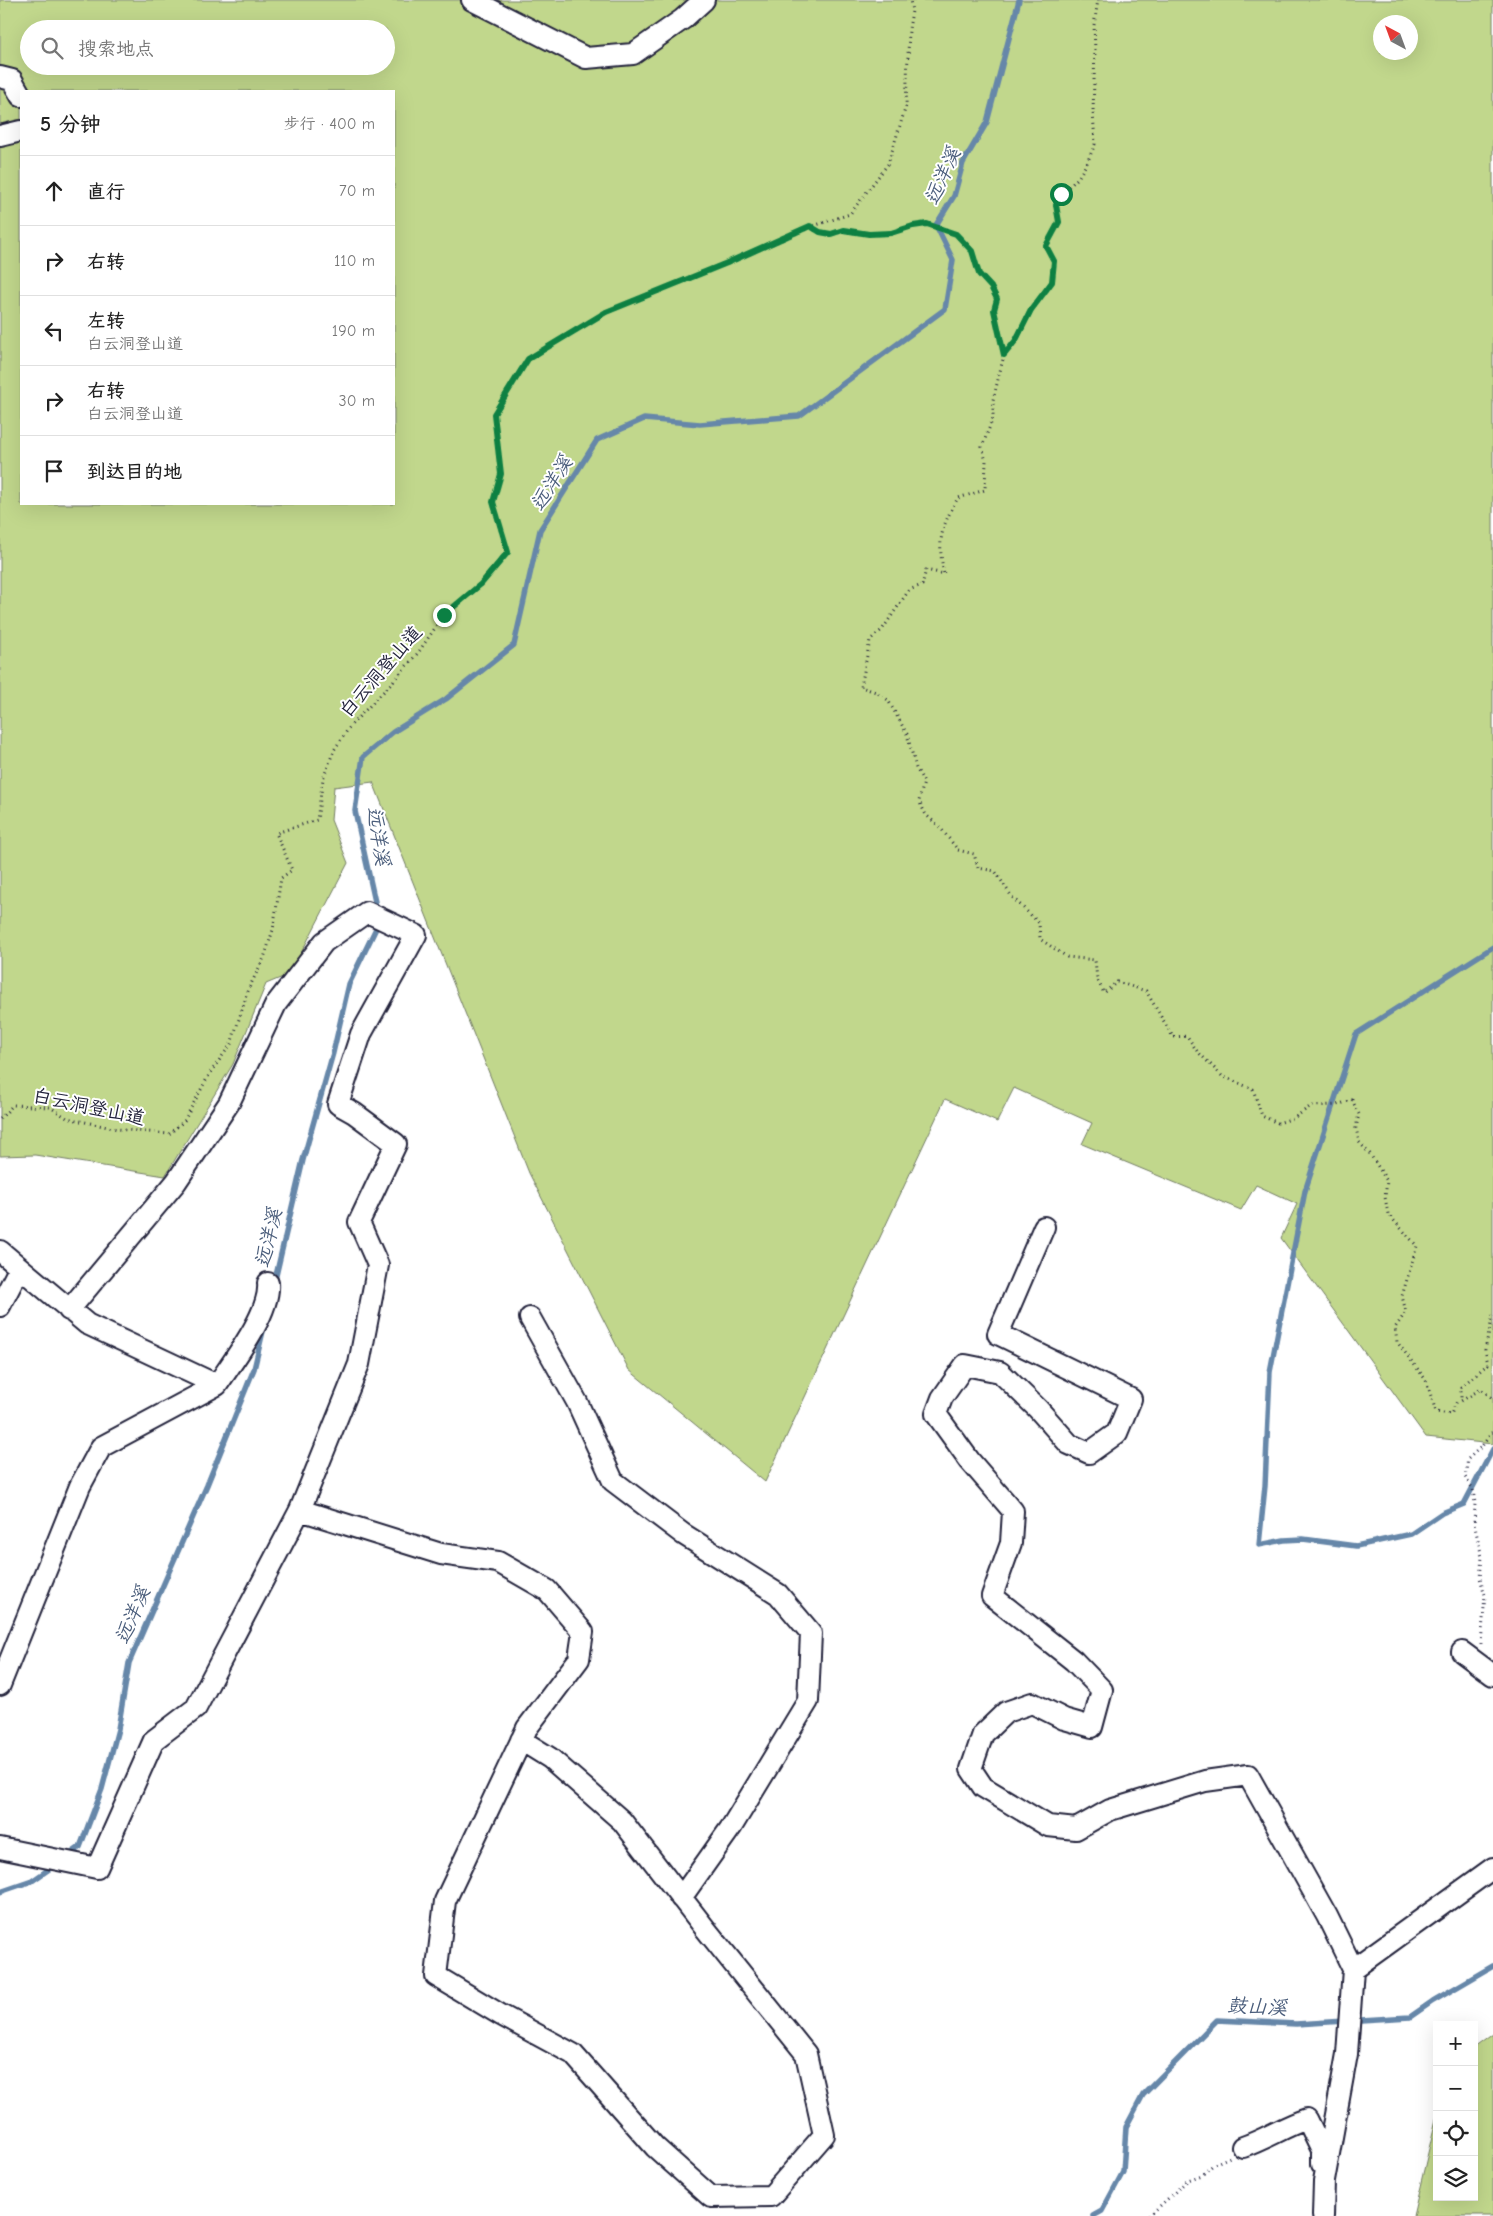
<!DOCTYPE html>
<html lang="zh">
<head>
<meta charset="utf-8">
<style>
  :root { --surface:#fff; --page:#f6f6f6; --text:#222; --muted:#767676; --line:#e0e0e0 }
  body { margin:0; font-family:"Comic Neue","LXGW WenKai TC",sans-serif; background:var(--page); color:var(--text) }
  .controls { position:absolute; right:15px; bottom:15px; display:grid; overflow:hidden; border-radius:0px; box-shadow:0 5px 20px #0002 }
  .controls button { width:45px; height:45px; display:grid; place-items:center; padding:0; border:0; border-bottom:1px solid var(--line); background:var(--surface); color:var(--text); font:25px sans-serif }
  .compass { position:absolute; left:1373px; top:15px; width:45px; height:45px; border-radius:50%; background:var(--surface); box-shadow:0 5px 20px #0002; rotate:319deg }
  .stop { position:absolute; width:15px; height:15px; margin:-11px; border:4px solid #0b8043; border-radius:50%; background:#fff }
  .stop.end { background:#0b8043; border-color:#fff; box-shadow:0 1px 5px #0008 }
  .list { margin:0; padding:0; list-style:none }
  h2 { display:flex; justify-content:space-between; align-items:center; height:65px; margin:0; padding:0 20px; font-size:21px }
  h2 small { font-size:16px; font-weight:400; color:var(--muted) }
  .list li { display:grid; grid-template-columns:32px 1fr auto; gap:15px; align-items:center; box-sizing:border-box; height:70px; padding:0 20px; border-top:1px solid var(--line) }
  .list b { display:block; font-size:19px; white-space:nowrap }
  .list p { margin:0; font-size:16px; white-space:nowrap; color:var(--muted) }
  .list em { font-size:16px; font-style:normal; color:var(--muted) }
  .icon { flex:none; width:28px; height:28px; fill:none; stroke:currentColor; stroke-width:2; stroke-linecap:round; stroke-linejoin:round }
  .map { position:relative; flex:none; width:1493px; height:2216px; overflow:hidden }
  .search { position:absolute; background:var(--surface); box-shadow:0 5px 20px #0002; left:20px; top:20px; width:375px; height:55px; display:flex; align-items:center; gap:12px; box-sizing:border-box; padding:0 18px; border-radius:28px; color:var(--muted); font-size:19px }
  .panel { position:absolute; background:var(--surface); box-shadow:0 5px 20px #0002; left:20px; top:90px; width:375px; height:415px; border-radius:0px }
  .map>svg:first-child { display:block }
  .green { fill:#c1d78c; stroke:#727c64; fill-rule:evenodd }
  .lines { fill:none; stroke-linecap:round; stroke-linejoin:round }
  .stream { stroke:#6687a9; stroke-width:5.5 }
  .minor-casing { stroke:#22223b; stroke-width:24 }
  .path { stroke:#22223b; stroke-width:3; stroke-dasharray:1 4; stroke-linecap:butt }
  .minor { stroke:#fff; stroke-width:20 }
  .route { stroke:#0b8043; stroke-width:6 }
  .labels { text-anchor:middle; stroke-width:4; stroke-linejoin:round; paint-order:stroke }
  .street-label { font-size:19px; fill:#22223b; stroke:#fff }
  .water-label { font-size:20px; font-style:italic; fill:#4a5d7b; stroke:#fff }
</style>
</head>
<body>
<div class="map">
<svg width="1493" height="2216" viewBox="0 0 1493 2216">
  <rect width="100%" height="100%" fill="#fff"/>
  <filter id="ink" filterUnits="userSpaceOnUse"><feTurbulence type="fractalNoise" baseFrequency=".02" numOctaves="2"/><feDisplacementMap in="SourceGraphic" scale="10" xChannelSelector="R" yChannelSelector="G"/><feConvolveMatrix kernelMatrix="1 2 1 2 8 2 1 2 1" color-interpolation-filters="sRGB"/></filter>
  <g filter="url(#ink)">
    <path class="green" d="M0,0H1493V1444L1426,1437L1281,1238L1297,1204L1256,1185L1241,1210L1082,1144L1092,1123L1014,1088L997,1122L945,1099L765,1482L629,1370L529,1173L373,782L334,787L331,820L348,863L290,974L266,984L233,1064L165,1176L35,1155L0,1156ZM1380,22H1410V52H1380ZM29,29H386V66H29ZM21,91H394V504H21Z
      M1493,2034V2216H1413L1437,2115V2197H1474V2048Z"/>
    <g class="lines">
      <path class="stream" d="M377,911L355,811L363,757L393,732L446,699L514,645L540,530L597,440L644,419L700,424L799,416L945,309L953,260L936,225L954,196L963,163L987,122L1019,0
        M1493,947L1356,1034L1305,1191L1270,1372L1265,1486L1259,1545L1284,1540L1303,1539L1356,1546L1411,1534L1442,1513L1464,1504L1493,1449
        M274,1284L303,1160L333,1053L349,984L379,922
        M66,1857L80,1847L102,1789L118,1729L129,1663L207,1485L254,1369L264,1327
        M0,1892L32,1881L55,1865
        M1093,2216L1102,2211L1123,2172L1126,2127L1143,2095L1217,2020L1296,2024L1410,2017L1433,2001L1493,1966"/>
      <defs>
        <path id="minor" d="M472,0L586,58L633,54L683,19L704,0
          M0,77L12,80L21,96
          M0,136L21,131
          M1044,1227L998,1334L1131,1399L1117,1433L1089,1453L1069,1444L1038,1409L1000,1372L965,1365L942,1398L936,1414L970,1461L1013,1511L1011,1543L992,1596L1074,1661L1102,1690L1092,1727L1064,1719L1032,1703L1006,1712L983,1734L971,1769L983,1787L1048,1826L1076,1829L1110,1810L1205,1781L1248,1775L1327,1916L1353,1969
          M0,1251L87,1324L217,1385L101,1447L80,1486L0,1685
          M0,1306L19,1269
          M530,1318L577,1402L613,1481L683,1534L778,1594L811,1633L808,1701L732,1826L681,1898
          M217,1385C233,1361 271,1312 268,1283
          M300,1510L441,1554L498,1562L547,1590L583,1632L579,1659L527,1728L445,1901L436,1976L501,2015L573,2054L655,2147L711,2197L771,2196L824,2135L806,2054L704,1927L622,1821L550,1758L521,1740
          M1462,1652L1493,1675
          M0,1848L97,1868L154,1740L196,1708L300,1510L359,1364L378,1265L359,1222L396,1144L354,1113L338,1104L361,1034L416,935L367,912L324,942L276,1004L229,1103L176,1182L69,1310
          M1243,2147C1266,2139 1285,2126 1307,2119L1322,2150V2164
          M1323,2216L1324,2181L1347,2054L1353,1969L1493,1868"/>
      </defs>
      <use href="#minor" class="minor-casing"/>
      <path class="path" d="M810,227L819,232L831,234L843,231L869,234L891,233L913,226L927,224L956,234L972,251L979,274L991,287L997,299L994,310L1004,355L1016,340L1031,310L1052,282L1054,261L1046,246L1059,222L1056,205L1061,194L1078,178L1087,163L1095,144L1093,111L1095,50L1094,25L1098,0
        M1004,355L993,400V418L982,447L986,461L985,490L958,498C941,527 937,540 944,574L926,570L922,585L909,590L882,630L870,640L861,687L876,692L888,700L907,734L916,768L924,782L919,801L926,815L939,826L958,850L974,854L978,868L995,871L1012,897L1039,923L1040,939L1067,957L1095,960L1097,979L1104,993L1117,982L1146,991L1173,1037L1187,1036L1197,1051L1222,1076L1253,1089L1262,1116L1278,1123L1294,1118L1311,1106L1337,1105L1352,1100L1359,1114L1356,1128L1359,1142L1370,1154L1387,1181L1385,1197L1388,1214L1417,1246L1402,1296L1406,1312L1395,1328L1397,1342L1426,1380L1436,1412L1451,1414L1457,1401
        M0,1119L13,1105L50,1107L67,1118L117,1129L169,1134L184,1121L210,1073L231,1044L249,988L264,958L273,930L281,878L292,870L276,833L317,820L323,779L334,750L351,725L387,688L418,653L444,615L481,584L507,552L493,502L501,474L494,414L528,359L606,312L727,263L810,227L850,214L888,164L906,106L909,29L912,11L910,0
        M1493,1315L1485,1350L1488,1364L1461,1387V1401L1481,1389L1493,1399
        M1481,1644L1485,1595L1480,1578L1482,1557L1474,1523L1475,1503L1473,1489L1465,1477L1468,1459L1482,1446L1493,1431
        M1149,2216L1188,2180L1202,2175L1214,2164L1230,2157"/>
      <use href="#minor" class="minor"/>
    </g>
  </g>
  <g class="lines" filter="url(#ink)">
    <path class="route" d="M444,615L481,584L508,552L493,502L501,474L494,414L528,359L606,312L727,263L810,226L820,232L831,234L843,230L869,234L891,233L913,226L927,224L956,234L972,251L979,274L991,287L997,299L994,310L1004,355L1016,340L1031,310L1052,282L1054,261L1046,246L1059,222L1056,205L1061,194"/>
  </g>
  <g class="labels">
    <g class="street-label">
      <text transform="translate(380 671) rotate(-49)" y="7">白云洞登山道</text>
      <text transform="translate(89 1106) rotate(12)" y="7">白云洞登山道</text>
    </g>
    <g class="water-label">
      <text transform="translate(942 176) rotate(-66)" y="7">远洋溪</text>
      <text transform="translate(551 483) rotate(-58)" y="7">远洋溪</text>
      <text transform="translate(379 836) rotate(81)" y="7">远洋溪</text>
      <text transform="translate(268 1238) rotate(-77)" y="7">远洋溪</text>
      <text transform="translate(132 1615) rotate(-67)" y="7">远洋溪</text>
      <text transform="translate(1257 2006) rotate(3)" y="7">鼓山溪</text>
    </g>
  </g>
</svg>
<div class="controls">
<button>+</button>
<button>−</button>
<button><svg class="icon" aria-label="locate" viewBox="0 0 24 24"><circle cx="12" cy="12" r="6"/><path d="M12 2v4M12 18v4M2 12h4M18 12h4"/></svg></button>
<button><svg class="icon" aria-label="layers" viewBox="0 0 24 24"><path d="M12 4l9 5-9 5-9-5zM3 14l9 5 9-5"/></svg></button>
</div>
<svg class="compass" viewBox="-18 -18 36 36"><path d="M0-13l5 13h-10z" fill="#e53935"/><path d="M0 13l5-13h-10z" fill="#767676"/></svg>
<div class="stop" style="left:1061px;top:194px"></div>
<div class="stop end" style="left:444px;top:615px"></div>
<div class="search"><svg class="icon" aria-label="search" viewBox="0 0 24 24"><circle cx="10" cy="10" r="6"/><path d="M15 15l6 6"/></svg>搜索地点</div>
<section class="panel">
<h2>5 分钟<small>步行 · 400 m</small></h2>
<ul class="list">
<li><svg class="icon" aria-label="ahead" viewBox="0 0 24 24"><path d="M12 20V5M6 11l6-6 6 6"/></svg><div><b>直行</b></div><em>70 m</em></li>
<li><svg class="icon" aria-label="right" viewBox="0 0 24 24"><path d="M7 20v-9h11M14 6l5 5-5 5"/></svg><div><b>右转</b></div><em>110 m</em></li>
<li><svg class="icon" aria-label="left" viewBox="0 0 24 24"><path d="M17 20v-9H6M10 6l-5 5 5 5"/></svg><div><b>左转</b><p>白云洞登山道</p></div><em>190 m</em></li>
<li><svg class="icon" aria-label="right" viewBox="0 0 24 24"><path d="M7 20v-9h11M14 6l5 5-5 5"/></svg><div><b>右转</b><p>白云洞登山道</p></div><em>30 m</em></li>
<li><svg class="icon" aria-label="arrive" viewBox="0 0 24 24"><path d="M6 21V4h12l-3 4 3 4H6"/></svg><div><b>到达目的地</b></div></li>
</ul>
</section>
</div>
</body>
</html>
